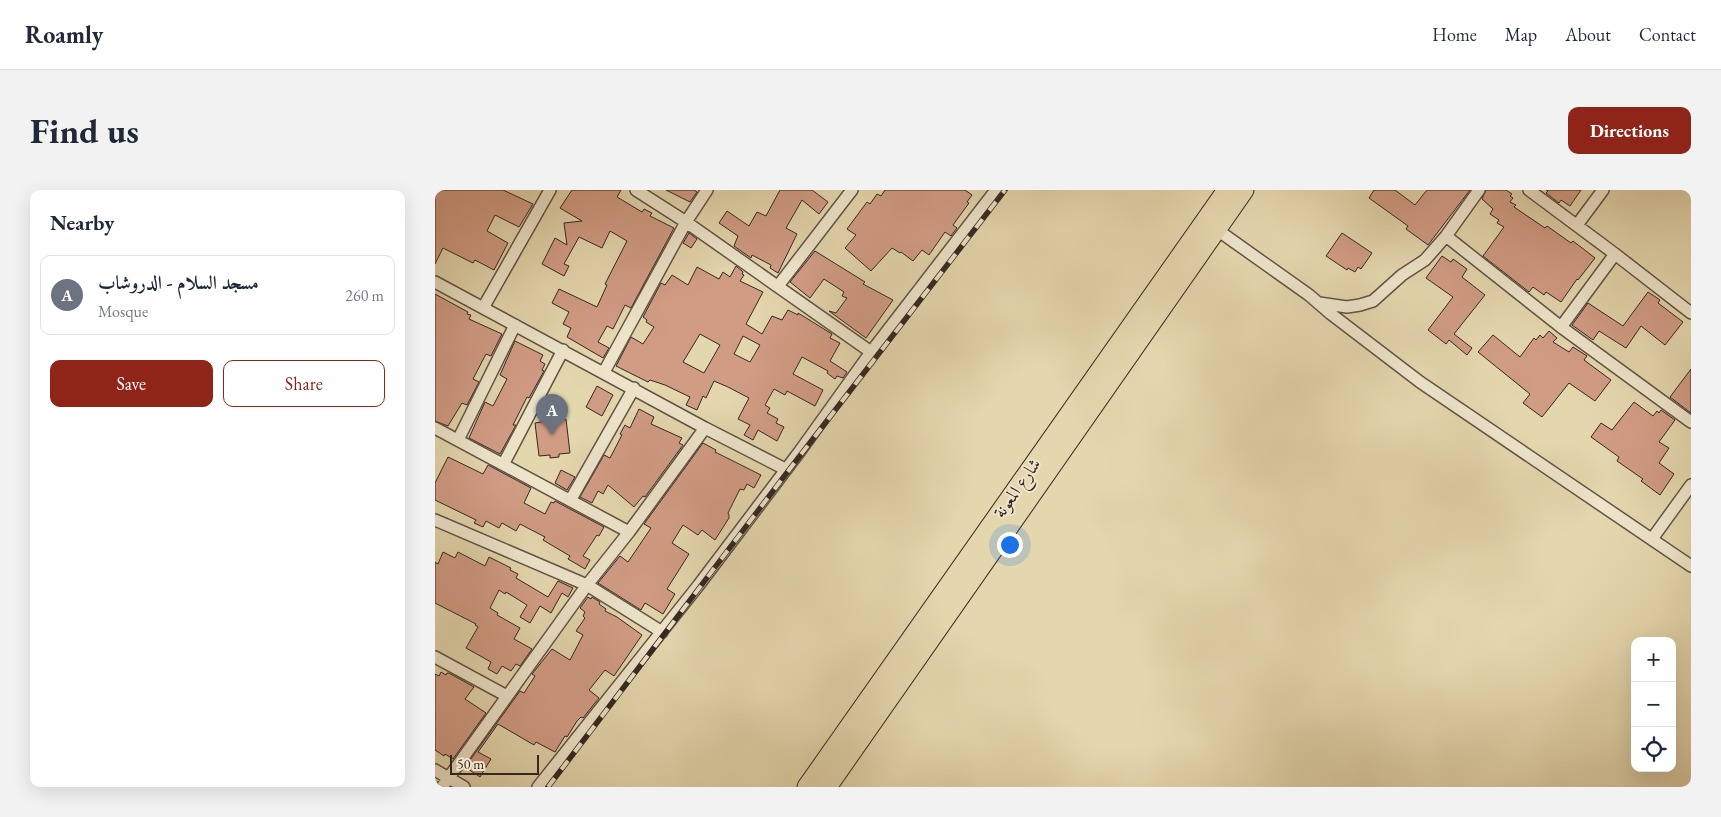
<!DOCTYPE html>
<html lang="en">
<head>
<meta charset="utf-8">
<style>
  :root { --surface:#fff; --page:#f2f2f3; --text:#1f2937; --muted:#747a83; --line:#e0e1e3; --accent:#8f2418 }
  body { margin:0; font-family:"EB Garamond",Amiri,serif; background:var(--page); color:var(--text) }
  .controls { position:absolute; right:15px; bottom:15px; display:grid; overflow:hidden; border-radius:10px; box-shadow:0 5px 20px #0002 }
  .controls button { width:45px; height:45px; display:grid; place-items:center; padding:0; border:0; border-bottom:1px solid var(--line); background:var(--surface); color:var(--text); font:25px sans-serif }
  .scale { position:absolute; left:15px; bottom:12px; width:89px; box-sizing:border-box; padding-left:5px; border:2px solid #352822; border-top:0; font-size:14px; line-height:18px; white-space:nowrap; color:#352822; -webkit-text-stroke:4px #ede4ca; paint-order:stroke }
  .you { position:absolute; left:574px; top:354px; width:18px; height:18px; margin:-12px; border:4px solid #fff; border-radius:50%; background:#1a73e8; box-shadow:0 0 0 8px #1a73e833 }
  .badge { display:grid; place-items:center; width:32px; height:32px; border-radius:50%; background:var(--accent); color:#fff; font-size:16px; font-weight:700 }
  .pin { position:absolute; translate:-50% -41px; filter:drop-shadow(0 1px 2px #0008) }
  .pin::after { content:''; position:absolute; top:26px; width:18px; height:15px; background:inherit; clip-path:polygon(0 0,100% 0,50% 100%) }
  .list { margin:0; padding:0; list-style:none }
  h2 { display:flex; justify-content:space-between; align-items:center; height:65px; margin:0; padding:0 20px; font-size:21px }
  h2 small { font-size:16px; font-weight:400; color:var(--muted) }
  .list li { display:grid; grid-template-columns:32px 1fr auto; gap:15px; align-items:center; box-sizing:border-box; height:80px; margin:0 10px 10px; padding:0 10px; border:1px solid var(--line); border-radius:10px }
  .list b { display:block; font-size:19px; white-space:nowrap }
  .list p { margin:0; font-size:16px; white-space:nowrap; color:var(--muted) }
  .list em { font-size:16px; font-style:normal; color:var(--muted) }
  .actions { display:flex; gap:10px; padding:15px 20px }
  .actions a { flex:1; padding:11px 0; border:1px solid var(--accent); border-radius:10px; text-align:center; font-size:18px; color:var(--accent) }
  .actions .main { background:var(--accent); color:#fff }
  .icon { flex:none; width:28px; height:28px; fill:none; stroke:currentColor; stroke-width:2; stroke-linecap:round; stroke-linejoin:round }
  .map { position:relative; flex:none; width:1256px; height:597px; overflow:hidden; border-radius:10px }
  header { display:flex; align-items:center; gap:30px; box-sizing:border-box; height:70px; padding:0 25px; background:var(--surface); border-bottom:1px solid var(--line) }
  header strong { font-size:24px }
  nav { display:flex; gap:28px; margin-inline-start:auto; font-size:18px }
  .intro { display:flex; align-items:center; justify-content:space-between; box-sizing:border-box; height:120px; padding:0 30px }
  h1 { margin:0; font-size:35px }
  .button { padding:12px 22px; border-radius:10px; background:var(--accent); color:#fff; font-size:18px; font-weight:700 }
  main { display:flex; gap:30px; padding:0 30px }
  aside { flex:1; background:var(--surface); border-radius:10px; box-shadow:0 5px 20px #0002 }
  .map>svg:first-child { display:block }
  .building { fill:#d19c84; stroke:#352822; fill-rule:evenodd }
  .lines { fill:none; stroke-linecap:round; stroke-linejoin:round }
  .minor-casing { stroke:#615445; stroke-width:14 }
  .trunk-casing { stroke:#352822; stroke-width:21 }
  .minor { stroke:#ede4ca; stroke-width:11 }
  .trunk { stroke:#e4d6ad; stroke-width:19 }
  .rail-casing { stroke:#352822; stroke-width:5.5 }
  .rail { stroke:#ede4ca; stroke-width:4; stroke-dasharray:11; stroke-linecap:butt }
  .labels { text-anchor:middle; stroke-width:4; stroke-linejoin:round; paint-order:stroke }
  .street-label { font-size:18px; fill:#352822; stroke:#ede4ca }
</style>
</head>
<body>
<header>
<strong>Roamly</strong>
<nav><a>Home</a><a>Map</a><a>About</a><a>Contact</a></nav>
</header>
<div class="intro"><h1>Find us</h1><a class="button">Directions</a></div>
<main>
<aside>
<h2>Nearby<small></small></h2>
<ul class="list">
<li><span class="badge" style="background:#6b7280">A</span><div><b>مسجد السلام - الدروشاب</b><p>Mosque</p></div><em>260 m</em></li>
</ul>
<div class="actions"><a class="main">Save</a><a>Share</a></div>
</aside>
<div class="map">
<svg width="1256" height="597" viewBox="0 0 1256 597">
  <rect width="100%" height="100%" fill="#e4d6ad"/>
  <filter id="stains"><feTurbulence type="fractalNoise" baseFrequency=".004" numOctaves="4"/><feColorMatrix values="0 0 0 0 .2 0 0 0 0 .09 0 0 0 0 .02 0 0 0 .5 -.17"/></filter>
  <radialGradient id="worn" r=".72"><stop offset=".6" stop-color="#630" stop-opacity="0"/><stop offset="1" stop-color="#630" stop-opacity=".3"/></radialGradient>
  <path class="building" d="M4,0H68L98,14L84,37L60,25L52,41L73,53L59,80L40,70L38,73L8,58L0,74V7Z
    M137,0H186L182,7L207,22L209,19L217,23L215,26L239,38L196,118L190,115L178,139L172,136L163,152L174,158L168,168L132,147L136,138L128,134L134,122L117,113L124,99L162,117L172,95L170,94L192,51L175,41L167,58L144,47L129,74L134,76L129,86L107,74L120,48L132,55L129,33L147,31L125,18Z
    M231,0H259L262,2L255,12Z
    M345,0H377L393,12L384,24L367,10L351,38L362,44L343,83L335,78L336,75L317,65L316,68L299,56L303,46L284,33L292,21L314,36L322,22L331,26Z
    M450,0H530L537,5L532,12L534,13L518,35L522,38L516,46L510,42L494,65L487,60L478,71L466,62L465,63L457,58L436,81L410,58L421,45L412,39L432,12L435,14L442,4L446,6Z
    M939,0H960L980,15L992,0H1035L993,55L971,39L973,36L934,8Z
    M1051,0H1071L1077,4L1075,6L1078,8L1075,12L1081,15L1079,17L1110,38L1112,36L1136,53L1138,51L1160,68L1143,90L1142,89L1126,112L1111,102L1109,105L1098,97L1094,102L1048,66L1069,37L1062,33L1064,30L1055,24L1058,19L1047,9Z
    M1111,0H1146L1135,16L1126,10L1124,13L1111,3L1113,1Z
    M254,43L262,49L256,58L248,53Z
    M907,43L937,63L926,79L923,77L920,82L913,78L912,80L891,66Z
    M380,61L430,92L428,94L458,110L431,148L394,121L401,123L412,108L407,106L409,102L389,89L375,108L355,92Z
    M1007,66L1016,72L1018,69L1032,79L1027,87L1050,105L1019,144L1037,158L1032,165L1014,150L1011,154L993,140L1018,107L991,88Z
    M301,76L308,82L307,84L309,85L305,91L328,102L311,134L327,144L337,126L347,130L353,120L363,125V123L397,144L395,148L405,153L395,171L412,182L408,188L402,186L400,189L392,183L393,181L367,167L358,184L388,200L380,216L352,201L350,205L339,199L330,215L335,218L332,223L343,229L341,233L349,237L342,251L323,240L318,250L309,245L315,235L303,229L314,208L293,197L279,191L271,208L268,206L262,220L251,215L255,207L230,195L215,190L213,192L181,176L196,147L208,154L219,137L211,132L212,130L208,127L226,93L230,95L237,85L253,95L262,77L284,89L288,82L295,87ZM265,144L285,155L269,183L248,172ZM308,146L325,155L315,172L299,164Z
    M1213,102L1225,110L1223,113L1248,132L1230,155L1206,136L1191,158L1164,141L1158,150L1137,135L1153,113L1188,136Z
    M0,104L33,122L32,124L36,125L34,129L67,144L56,166L51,164L38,189L44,192L32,215L27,213L13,236L0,231Z
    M1114,141L1122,148L1118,152L1134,162L1138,157L1152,166L1149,170L1176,190L1160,211L1134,193L1107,227L1088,213L1095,204L1043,162L1058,145L1085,167L1099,148L1101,150L1105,145L1108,148Z
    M80,151L108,165L105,171L110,174L107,180L109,181L94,208L92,207L78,235H81L65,264L34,248L50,212L58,216L72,189L65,185Z
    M1256,179V223L1235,207Z
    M162,196L178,205L167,226L151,217Z
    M1199,212L1218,226L1222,221L1224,223L1226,220L1240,230L1224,252L1234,258L1224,273L1239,284L1225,305L1206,291L1208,289L1182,271L1184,267L1156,247L1166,233L1177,240Z
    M204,219L219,227L216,234L247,248L244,253L248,255L210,307L208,306L199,317L173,295L168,304L163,301L157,313L145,307L169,265L175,268L187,245L185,244L190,235L195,238Z
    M120,226V230L131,229L135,263L124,264V267L115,268V265L104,266L100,233L111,231L110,227Z
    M268,253L281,260L280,262L326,285L319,298L312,294L309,300L305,299L293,323L294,325V328L280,350L267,340L263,345L248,335L237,353L254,364L232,399L240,404L228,424L210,413L206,420L163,393L185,366L193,372L216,338L209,334Z
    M13,267L48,284L53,275L96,298L89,313L110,324L116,312L119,313L120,311L169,337L164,346L162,345L148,366L155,370L150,379L133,369L135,366L108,350L110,347L85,334L81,341L67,333L64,338L51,331L48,337L39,333L41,330L0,310V293Z
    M126,280L140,287L132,300L120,293Z
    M8,362L20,368L23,362L50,376L54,367L76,378L75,380L83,384L81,388L113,407L123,391L138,398L133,407L127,403L116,423L105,416L95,433L85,427L92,415L71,402L70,404L64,400L55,418L63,423L62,425L85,438L79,449L97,459L85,476L81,474L76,481L67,476L62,484L53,479L56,472L31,458L43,437L40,435L41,434L0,413V372L3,374Z
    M153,407L156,409L157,407L165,412L164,414L171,419L170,421L182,427L207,445L179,486L170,480L154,500L164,508L148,528L146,527L142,531L132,547L130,546L120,562L101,552L99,555L63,534L43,562L56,569L45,587L30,577L85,501L89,503L100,486L97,484L117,459L135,470L148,445L141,441L150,428L148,426L150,422L145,418Z
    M6,482L11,485L12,483H14L39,497L30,509L51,523L18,569L10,564L9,566L0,560V484L4,486Z"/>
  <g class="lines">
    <defs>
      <path id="minor" d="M201,0L251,32L436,162
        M1094,0L1180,64L1256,123
        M1142,35L1168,0
        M781,39L874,105L896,124L985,192L1256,376
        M1011,46L1126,137L1256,232
        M0,92L270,238L350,279
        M343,96L417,0
        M884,113L912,117L925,115L938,111L967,85L990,70L1011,46L1044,0
        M48,118L115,0
        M1126,137L1180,64
        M169,182L251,32L272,0
        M0,238L194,342
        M23,250L80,135
        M69,273L128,160
        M136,309L199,198
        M0,330L152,395L227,442
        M1217,349L1256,295
        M0,467L72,506
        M0,580L29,597
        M7,597L152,395L194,342L270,238
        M103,597L263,396L365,261L436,162L561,0"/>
      <path id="trunk" d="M372,597L792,0
        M392,597L809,0"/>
    </defs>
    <use href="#minor" class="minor-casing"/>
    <use href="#trunk" class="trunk-casing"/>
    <use href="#minor" class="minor"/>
    <use href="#trunk" class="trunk"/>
    <defs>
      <path id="rail" d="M113,597L354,280L570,0"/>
    </defs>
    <use href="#rail" class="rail-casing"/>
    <use href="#rail" class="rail"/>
  </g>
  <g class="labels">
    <g class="street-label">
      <text transform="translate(582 298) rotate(-55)" y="6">شارع المعونة</text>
    </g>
  </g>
  <rect width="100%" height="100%" filter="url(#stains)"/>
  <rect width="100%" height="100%" fill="url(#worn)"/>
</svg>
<div class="controls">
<button>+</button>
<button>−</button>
<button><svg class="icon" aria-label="locate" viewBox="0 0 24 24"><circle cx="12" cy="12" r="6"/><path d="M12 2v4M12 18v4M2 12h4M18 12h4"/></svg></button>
</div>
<div class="scale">50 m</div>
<div class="you"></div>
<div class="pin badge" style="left:117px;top:245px;background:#6b7280">A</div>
</div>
</main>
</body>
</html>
